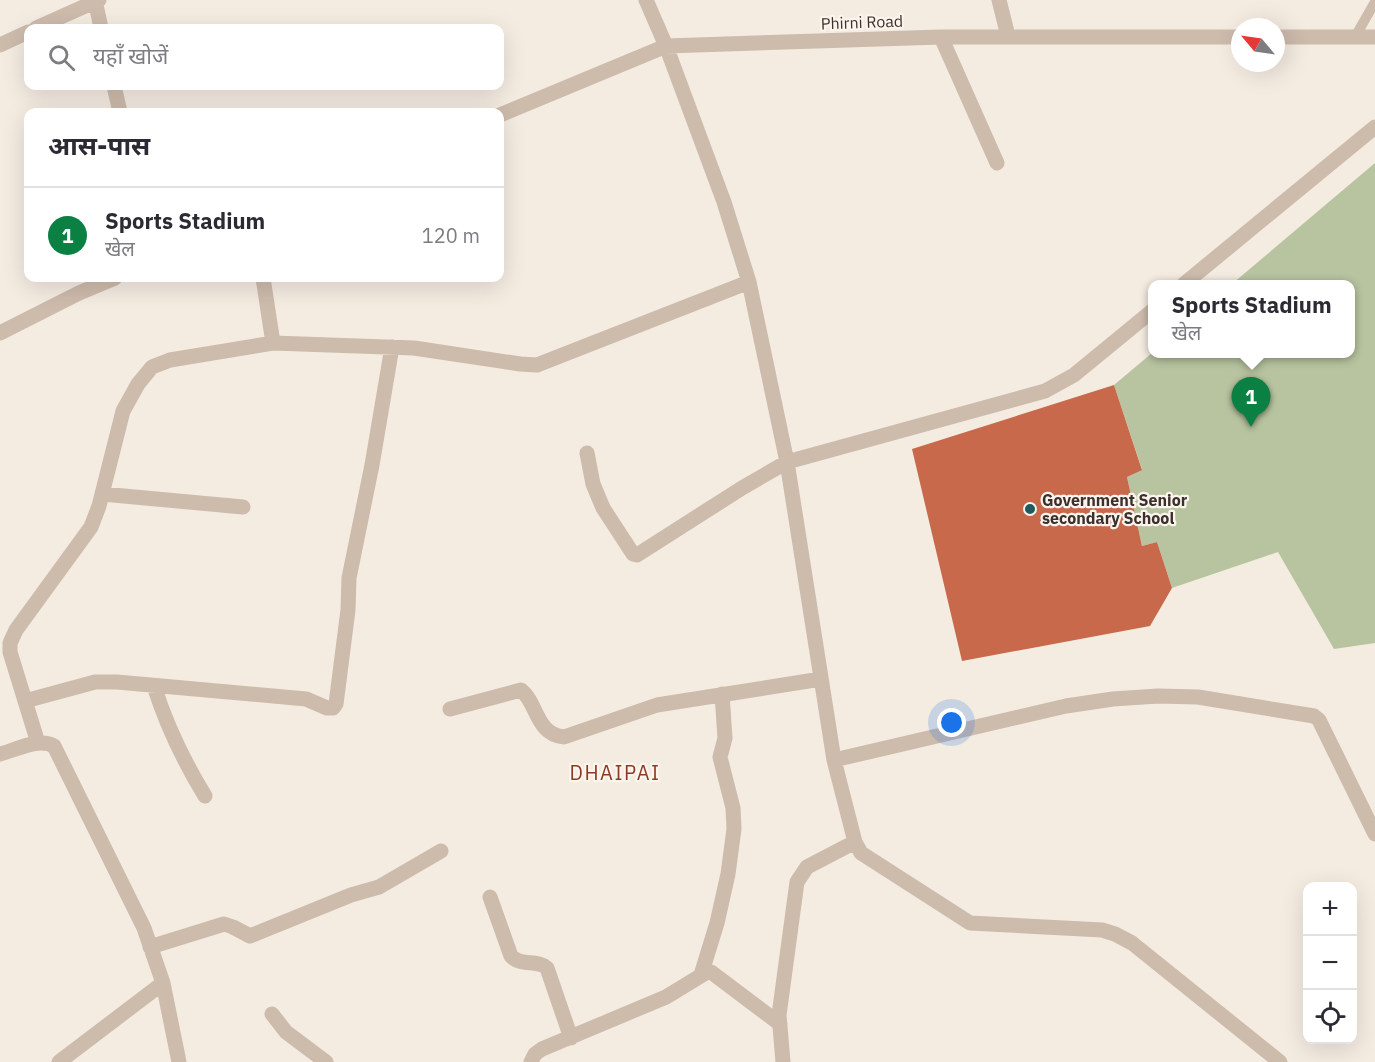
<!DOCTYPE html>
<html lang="hi">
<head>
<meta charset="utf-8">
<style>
  :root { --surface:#fff; --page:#f2f2f3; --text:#2b2b33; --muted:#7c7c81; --line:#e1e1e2; --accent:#0b8043 }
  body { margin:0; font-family:"IBM Plex Sans","Noto Sans Devanagari",sans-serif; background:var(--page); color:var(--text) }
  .controls { position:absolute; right:18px; bottom:18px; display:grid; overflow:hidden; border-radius:12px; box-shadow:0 6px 24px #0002 }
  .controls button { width:54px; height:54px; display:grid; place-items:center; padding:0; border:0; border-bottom:2px solid var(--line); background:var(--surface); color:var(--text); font:30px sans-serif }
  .compass { position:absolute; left:1231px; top:18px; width:54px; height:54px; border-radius:50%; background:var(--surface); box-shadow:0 6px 24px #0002; rotate:299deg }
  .you { position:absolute; left:952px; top:723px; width:21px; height:21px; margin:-15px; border:4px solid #fff; border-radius:50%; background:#1a73e8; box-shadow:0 0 0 9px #1a73e833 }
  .badge { display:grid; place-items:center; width:39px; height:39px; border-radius:50%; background:var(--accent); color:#fff; font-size:20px; font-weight:700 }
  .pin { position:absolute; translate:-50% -50px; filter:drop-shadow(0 2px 3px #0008) }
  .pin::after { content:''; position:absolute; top:32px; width:21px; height:18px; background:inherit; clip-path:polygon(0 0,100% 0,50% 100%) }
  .popup { position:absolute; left:1148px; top:280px; width:207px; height:78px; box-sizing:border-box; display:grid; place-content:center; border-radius:12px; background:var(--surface); filter:drop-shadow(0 2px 4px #0005); font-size:20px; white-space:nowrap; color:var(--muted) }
  .popup b { font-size:22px; color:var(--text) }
  .popup::after { content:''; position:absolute; left:50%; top:100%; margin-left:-12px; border:12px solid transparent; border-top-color:var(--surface) }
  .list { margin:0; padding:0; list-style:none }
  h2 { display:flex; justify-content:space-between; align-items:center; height:78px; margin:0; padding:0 24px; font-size:26px }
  h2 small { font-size:20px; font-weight:400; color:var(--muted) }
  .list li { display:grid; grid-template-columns:39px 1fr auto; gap:18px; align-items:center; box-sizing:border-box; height:96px; padding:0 24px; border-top:2px solid var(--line) }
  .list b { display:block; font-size:22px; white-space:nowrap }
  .list p { margin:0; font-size:20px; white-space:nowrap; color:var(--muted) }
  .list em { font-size:20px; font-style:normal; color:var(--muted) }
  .icon { flex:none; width:33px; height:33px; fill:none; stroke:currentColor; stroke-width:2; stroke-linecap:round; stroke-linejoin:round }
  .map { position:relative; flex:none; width:1375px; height:1062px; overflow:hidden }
  .search { position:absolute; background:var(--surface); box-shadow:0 6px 24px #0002; left:24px; top:24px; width:480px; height:66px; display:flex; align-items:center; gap:15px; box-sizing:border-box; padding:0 21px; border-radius:12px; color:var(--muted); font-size:22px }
  .panel { position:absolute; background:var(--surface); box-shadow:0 6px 24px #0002; left:24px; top:108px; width:480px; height:174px; border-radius:12px }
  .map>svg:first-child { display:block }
  .green { fill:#b8c4a0 }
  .building { fill:#c8694b }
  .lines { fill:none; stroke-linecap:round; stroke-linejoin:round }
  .service { stroke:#cdbbac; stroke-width:10 }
  .minor { stroke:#cdbbac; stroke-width:15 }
  .poi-dot { fill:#1f5a5e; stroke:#fbf5ee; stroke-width:2 }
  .labels { text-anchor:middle; stroke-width:4.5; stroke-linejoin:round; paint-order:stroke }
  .street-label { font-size:16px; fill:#3b302b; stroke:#fbf5ee }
  .poi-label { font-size:16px; font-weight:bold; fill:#3b302b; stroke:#fbf5ee; text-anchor:start }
  .quarter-label { font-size:20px; letter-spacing:1.5px; fill:#8c3b22; stroke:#fbf5ee }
</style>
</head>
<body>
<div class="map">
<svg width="1375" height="1062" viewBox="0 0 1375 1062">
  <rect width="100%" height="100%" fill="#f4ebe1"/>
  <path class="green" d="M1375,163V643L1334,649L1278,552L1172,588L1157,542L1142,546L1127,477L1142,469L1114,385L1152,353L1350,354V284H1232Z"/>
  <path class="building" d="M1114,385L1142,470L1127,477L1142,546L1157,542L1172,588L1150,626L962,661L912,449Z"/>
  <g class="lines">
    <path class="service" d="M1355,37L1375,2"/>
    <path class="minor" d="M95,0L101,28
      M646,0L666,46L724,202L749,282L787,462L834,760L855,842L861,853L970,923L1102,930L1115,934L1132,943L1280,1062
      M999,0L1008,36
      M36,28L99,0
      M941,37L997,163
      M1276,37H1375
      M0,45L28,32
      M114,86L120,112
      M500,115L666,46L941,37H1240
      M263,278L273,343L414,348L520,364L537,365L749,282
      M1184,284L1375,127
      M0,333L79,293L115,278
      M587,453L593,484L603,508L633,554L637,555L742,488L787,462L1045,391L1074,375L1152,311
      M102,494L243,507
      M154,686C167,727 183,760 205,796
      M25,701L95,682H117L306,699L327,708H333L336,704L348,610L349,578L372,465L392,347
      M450,709L521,690C537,702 536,735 564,737L657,705L821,679
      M38,743L10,652V643L16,630L91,527L99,506L123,411L138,384L152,367L170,360L273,343
      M0,754C16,750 39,737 54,746L144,928L163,983L179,1062
      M834,760L1066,706L1113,699L1158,696L1198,697L1314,716L1319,720L1375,834
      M490,897L511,956C521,967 537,959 547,968L571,1038
      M150,947L224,924L233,927L250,936L351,895L379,887L441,851
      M701,975L717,923L728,874L734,829L733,808L720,757L725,738L722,694
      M272,1014L286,1032L326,1062
      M59,1062L163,983
      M531,1062L535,1054L542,1049L666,997L707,972H711L780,1024
      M783,1062L779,1015L797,882L807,867L855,842"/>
  </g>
  <circle class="poi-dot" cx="1030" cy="509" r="6"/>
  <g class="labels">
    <g class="street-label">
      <text transform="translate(862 22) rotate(-2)" y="6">Phirni Road</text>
    </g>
    <g class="poi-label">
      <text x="1042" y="506">Government Senior<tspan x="1042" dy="18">secondary School</tspan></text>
    </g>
    <g class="quarter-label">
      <text x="615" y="780">DHAIPAI</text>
    </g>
  </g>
</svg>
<div class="controls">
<button>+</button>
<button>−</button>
<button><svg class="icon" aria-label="locate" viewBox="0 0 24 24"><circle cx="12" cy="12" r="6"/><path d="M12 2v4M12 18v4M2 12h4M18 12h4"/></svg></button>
</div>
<svg class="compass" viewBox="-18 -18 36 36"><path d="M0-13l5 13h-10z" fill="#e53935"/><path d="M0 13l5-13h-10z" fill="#7c7c81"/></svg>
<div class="you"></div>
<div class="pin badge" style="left:1251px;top:427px">1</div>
<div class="popup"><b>Sports Stadium</b>खेल</div>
<div class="search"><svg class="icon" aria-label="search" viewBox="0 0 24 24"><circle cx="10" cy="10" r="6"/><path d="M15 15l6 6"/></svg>यहाँ खोजें</div>
<section class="panel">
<h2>आस-पास<small></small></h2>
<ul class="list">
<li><span class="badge">1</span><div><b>Sports Stadium</b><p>खेल</p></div><em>120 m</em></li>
</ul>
</section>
</div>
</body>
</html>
